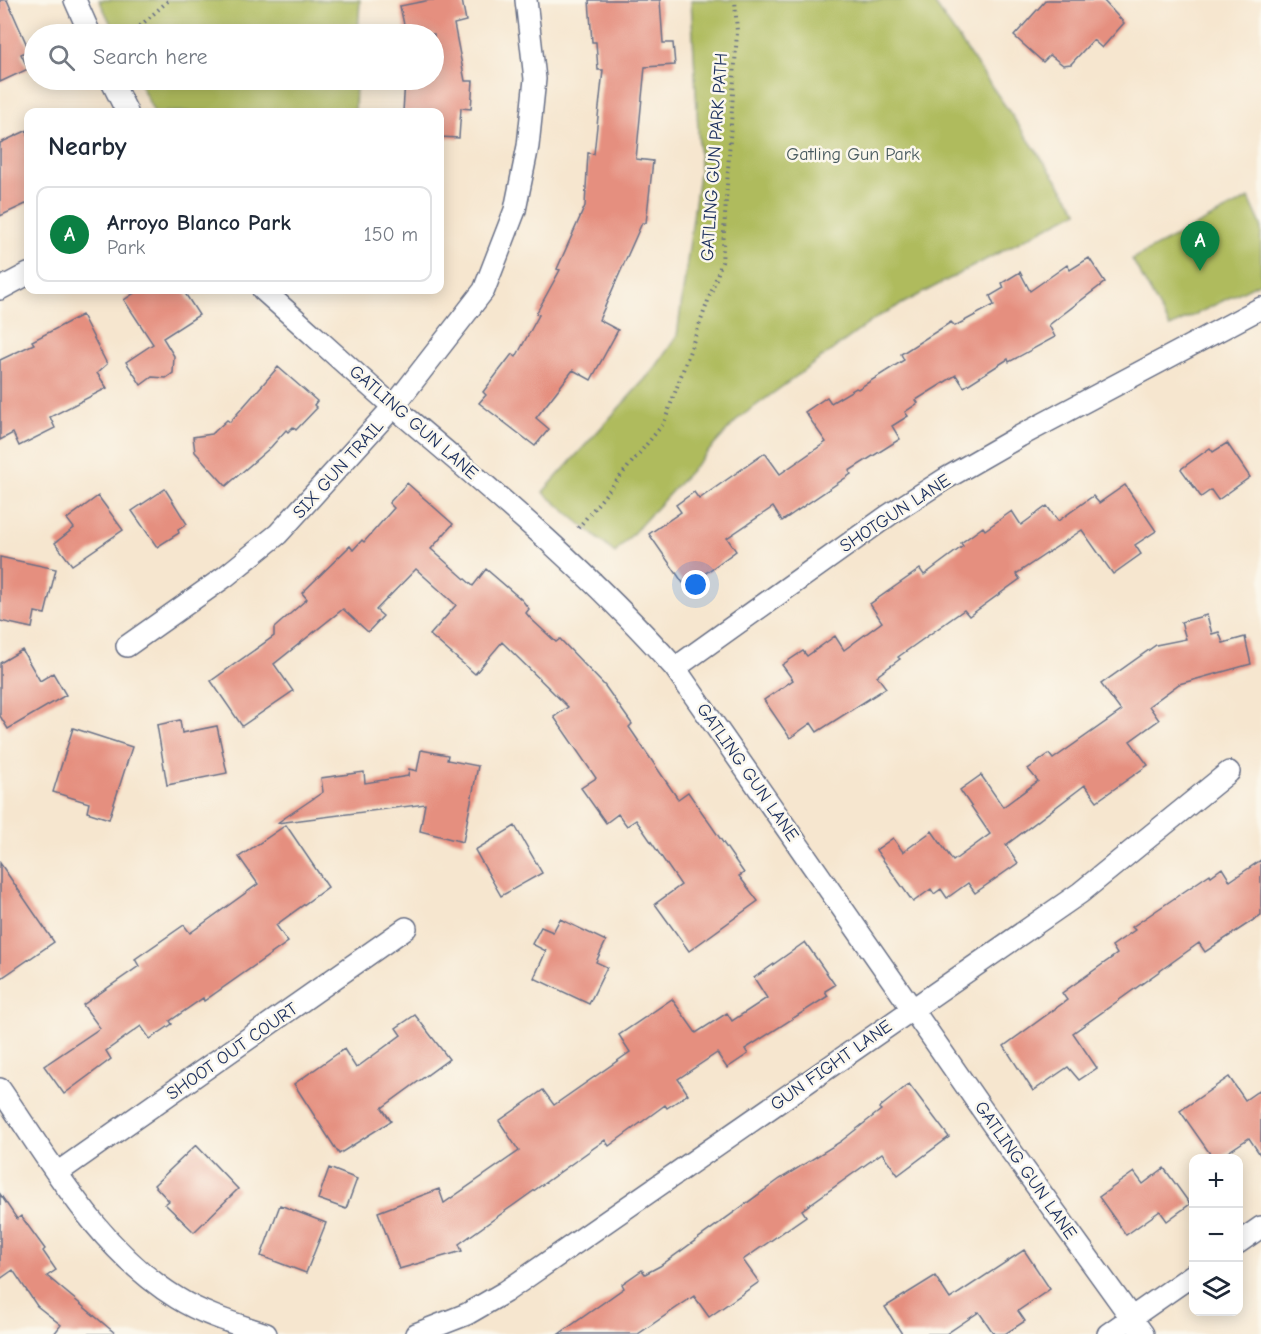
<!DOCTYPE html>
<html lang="en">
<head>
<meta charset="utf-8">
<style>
  :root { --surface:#fff; --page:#f6f6f7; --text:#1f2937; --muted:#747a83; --line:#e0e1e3; --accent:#0b8043 }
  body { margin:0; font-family:"Comic Neue",sans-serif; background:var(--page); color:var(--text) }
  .controls { position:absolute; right:18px; bottom:18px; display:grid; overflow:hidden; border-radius:12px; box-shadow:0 3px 15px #0003 }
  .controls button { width:54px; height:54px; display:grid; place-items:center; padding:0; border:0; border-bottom:2px solid var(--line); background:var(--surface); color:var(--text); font:30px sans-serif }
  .you { position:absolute; left:696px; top:585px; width:21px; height:21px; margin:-15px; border:4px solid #fff; border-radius:50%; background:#1a73e8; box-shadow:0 0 0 9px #1a73e833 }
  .badge { display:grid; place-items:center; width:39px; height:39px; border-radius:50%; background:var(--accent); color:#fff; font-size:20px; font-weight:700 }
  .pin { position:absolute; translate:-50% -50px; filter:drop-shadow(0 2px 3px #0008) }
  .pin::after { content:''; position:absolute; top:32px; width:21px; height:18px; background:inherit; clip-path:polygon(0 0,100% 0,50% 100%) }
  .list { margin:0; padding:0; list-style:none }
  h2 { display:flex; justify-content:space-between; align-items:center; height:78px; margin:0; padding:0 24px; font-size:26px }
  h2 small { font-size:20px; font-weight:400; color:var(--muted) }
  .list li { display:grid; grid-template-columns:39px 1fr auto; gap:18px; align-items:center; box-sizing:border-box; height:96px; margin:0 12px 12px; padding:0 12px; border:2px solid var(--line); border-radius:12px }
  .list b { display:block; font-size:22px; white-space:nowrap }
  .list p { margin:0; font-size:20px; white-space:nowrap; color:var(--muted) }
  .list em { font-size:20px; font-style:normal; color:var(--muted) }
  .icon { flex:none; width:33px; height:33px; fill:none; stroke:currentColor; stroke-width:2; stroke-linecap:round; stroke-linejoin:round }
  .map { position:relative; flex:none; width:1261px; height:1334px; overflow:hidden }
  .search { position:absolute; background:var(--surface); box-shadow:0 3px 15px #0003; left:24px; top:24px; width:420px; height:66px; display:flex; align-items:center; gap:15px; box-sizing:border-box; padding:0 21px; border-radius:33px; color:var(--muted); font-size:22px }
  .panel { position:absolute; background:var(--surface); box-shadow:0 3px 15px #0003; left:24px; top:108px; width:420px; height:186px; border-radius:12px }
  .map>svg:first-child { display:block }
  .green { fill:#afbb5d; stroke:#65755e; stroke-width:1.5 }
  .building { fill:#e58f7f }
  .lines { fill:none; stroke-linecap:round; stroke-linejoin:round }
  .street-casing { stroke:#686f86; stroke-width:24 }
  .path { stroke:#686f86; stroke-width:4; stroke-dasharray:1.5 4.5; stroke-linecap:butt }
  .street { stroke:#fff; stroke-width:21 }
  .labels { text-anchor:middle; stroke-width:5; stroke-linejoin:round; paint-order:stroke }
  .park-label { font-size:18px; fill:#47595e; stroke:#fbf7ec }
  .street-label { font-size:18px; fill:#1b2f5e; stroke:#fbf7ec }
</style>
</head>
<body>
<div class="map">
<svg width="1261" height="1334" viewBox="0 0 1261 1334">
  <rect width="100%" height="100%" fill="#fbf7ec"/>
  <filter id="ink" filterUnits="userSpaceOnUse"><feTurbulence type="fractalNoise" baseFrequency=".0167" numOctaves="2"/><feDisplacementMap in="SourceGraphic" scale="12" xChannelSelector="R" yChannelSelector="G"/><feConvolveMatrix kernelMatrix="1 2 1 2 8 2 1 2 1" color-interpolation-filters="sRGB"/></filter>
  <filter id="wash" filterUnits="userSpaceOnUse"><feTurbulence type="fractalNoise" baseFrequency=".008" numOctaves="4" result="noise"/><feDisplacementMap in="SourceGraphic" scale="24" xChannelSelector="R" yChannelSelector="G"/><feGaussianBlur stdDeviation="1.35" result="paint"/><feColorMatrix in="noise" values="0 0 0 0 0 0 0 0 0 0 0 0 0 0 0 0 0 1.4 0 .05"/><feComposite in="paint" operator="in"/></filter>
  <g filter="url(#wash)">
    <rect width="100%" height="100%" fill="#f6e6cf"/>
    <path class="green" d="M99,0H360L358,34H116Z
      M691,0H932L1078,211L879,316L739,418L615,553L543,492L655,368L677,336L700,166Z
      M138,80H356L355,112H154Z
      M1249,198L1261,225V282L1170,327L1132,259Z"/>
    <g id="blocks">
      <path class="building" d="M0,0H7L29,50L21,54L28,69L0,82Z
        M430,0H462L466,21L454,24L465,81H473L471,109L461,108L459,138L440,137V112H403L405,80H434V34H406L400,6Z
        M589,0H660L663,43H673L675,65L645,67L636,159L653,161L646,223H642L599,320L618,330L591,380L573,370L536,418L549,429L535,446L479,403L486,395L483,392L512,354L516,357L539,315L536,314L560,270L557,269L585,206L588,153L594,154L603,70H598L596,42H592Z
        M1046,0H1103L1124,23L1102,48L1093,40L1071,64L1063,65L1050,55L1043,62L1014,36Z
        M28,130V203L0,216V143Z
        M1089,258L1105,282L1049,325L1055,337L1009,362L1008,359L964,387L956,375L916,400L918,403L905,412L908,416L892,426L900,439L849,471L851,474L782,521L773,507L727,538L736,551L696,580L693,576L683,583L649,534L681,512L676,505L694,492L699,499L765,453L780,474L826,442L805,412L827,397L831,403L856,388L858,389L904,360L901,354L951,322L955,326L994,305L990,296L1004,288L1002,283L1020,272L1030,291L1067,265L1070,270Z
        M139,290H183L199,315L163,338L174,356L173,373L166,378L152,377L141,385L126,362L153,344L124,300Z
        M82,315L107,364L97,373L107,388L50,417L55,428L19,446L13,433L0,440V360L34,344L32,341Z
        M278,367L317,401L314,405L317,408L296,430L293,427L288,432L286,430L271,447L226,486L195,452L193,437L212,434L227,420L230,422Z
        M1227,443L1250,477L1218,500L1211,490L1201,497L1181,469L1210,448L1213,452Z
        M407,483L453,524L431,549L473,586L486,569L522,600L529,609L526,613L531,619L556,642L560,639L605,686L632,724L629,727L678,799L688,792L744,873L739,876L758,901L689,951L655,904L681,885L636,820L627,826L618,814L606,823L581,788L596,778L554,717L568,707L502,642L475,674L430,635L456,605L416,569L376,610L383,616L368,632L343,609L274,664L293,691L242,726L211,681L274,636V628L307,599L302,593L350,546L353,550L362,540L364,542L394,508L389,503Z
        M1125,485L1156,531L1135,545L1141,554L1113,574L1082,530L1016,574L1020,579L969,616L964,610L898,657L900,659L877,676L886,688L817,732L811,723L790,738L764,700L793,680L782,665L803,651L807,656L835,636L844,650L882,622L870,604L920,569L924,575L963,546L961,543L983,527L985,530L1012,511L1021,525L1047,506L1058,521L1093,496L1099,503Z
        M165,489L187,524L178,530L179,533L157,547L132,511Z
        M98,496L123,530L72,565L55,543L74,528L67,519Z
        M0,557L56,569L45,614L35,612L32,628L0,621Z
        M1207,615L1212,634L1219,632L1223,643L1245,637L1251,664L1179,684L1149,706L1159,720L1130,741L1148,765L1097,801L1085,785L1006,845L1018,863L975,893L968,883L947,898L941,889L934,894L931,889L913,902L876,850L893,838L903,852L932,831L953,861L990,834L960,790L981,775L1003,807L1038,781L1028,769L1049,754L1053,759L1121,711L1101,684L1156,645L1186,639L1181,622Z
        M22,650L40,681L53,673L66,695L8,729L0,716V663Z
        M180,720L182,733L217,726L227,773L167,785L157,725Z
        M73,728L132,747L109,819L87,812L89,803L53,792Z
        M421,750L448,755L447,760L478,766L463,842L420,831L425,804L277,823L323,792L321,778L364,772L365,783L408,776L409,769L417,771Z
        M286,825L328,887L276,925L288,942L204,1001L203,998L170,1021L172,1024L150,1039L141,1026L106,1051L111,1059L64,1094L44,1066L100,1028L83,1005L139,966L135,959L184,925L190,933L258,884L239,857Z
        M515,826L542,873L501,896L475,850Z
        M1261,860V915L1205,952L1199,943L1073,1033L1097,1068L1079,1080L1068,1067L1033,1091L1004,1046L1067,1000L1062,993L1117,954L1112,946L1135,930L1132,927L1210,874L1211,876L1222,868L1230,881Z
        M0,863L54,942L0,979Z
        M560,919L606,941L596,962L607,967L589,1004L534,978L546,951L532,944L541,927L553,932Z
        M805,942L835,985L825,991L828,996L745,1049L748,1054L727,1068L717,1053L678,1079L688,1094L667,1108L665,1105L609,1146L605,1140L459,1244L462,1251L399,1269L378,1212L439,1189L444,1203L519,1151L499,1121L543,1090L554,1105L630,1052L619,1035L672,999L696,1033L727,1013L732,1021L767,998L754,978Z
        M415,1015L449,1059L382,1108L391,1121L339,1154L294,1084L344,1049L356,1068L401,1035L396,1028Z
        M1229,1077L1245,1100L1261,1089V1156L1249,1138L1219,1158H1213L1180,1111Z
        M909,1084L949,1137L898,1175L882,1153L802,1210L806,1216L743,1260L759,1282L709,1317L694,1296L638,1334H559L624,1288L622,1284L642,1270L645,1274L660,1266L780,1179L840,1142L881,1110L879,1108Z
        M196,1145L238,1189L194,1232L165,1204L169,1201L154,1185Z
        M329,1168L357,1179L346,1209L318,1199Z
        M1164,1168L1190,1204L1167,1221L1160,1211L1126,1235L1099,1197L1134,1172L1143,1184Z
        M0,1194L17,1219L21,1216L45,1249L43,1251L56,1270L47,1276L116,1334H54L61,1325L37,1306L13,1270L0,1279Z
        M280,1205L326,1223L306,1273L261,1256Z
        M1024,1250L1050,1289L1018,1311L1025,1321L1005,1334H994L979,1312L946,1334H902L885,1307L935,1276L950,1299Z"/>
    </g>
  </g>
  <g filter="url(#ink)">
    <use href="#blocks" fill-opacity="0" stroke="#686f86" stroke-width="1.5"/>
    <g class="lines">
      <defs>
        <path id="street" d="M75,0L90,34
          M111,80L127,112
          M0,289L28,274
          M263,290C307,329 350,369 395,408C493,491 590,572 675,668L1009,1148L1143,1334
          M127,646L226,576L278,534L394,406L484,290L515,210L528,146L535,79L526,0
          M675,668L889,515L945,479L1020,436L1261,308
          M0,1089C51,1163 99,1250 177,1298C204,1315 236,1324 266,1334
          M57,1173L406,928
          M1238,1243L1261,1227
          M416,1334L467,1314L505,1292L1080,893L1229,772
          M1108,1334L1194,1274"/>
      </defs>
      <use href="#street" class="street-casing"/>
      <path class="path" d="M131,34L169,0
        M578,528L664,423L722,262L737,32L735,0"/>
      <use href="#street" class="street"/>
    </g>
  </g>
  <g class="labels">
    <g class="park-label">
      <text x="853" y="160">Gatling Gun Park</text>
    </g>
    <g class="street-label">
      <text transform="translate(714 157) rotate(-86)" y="6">GATLING GUN PARK PATH</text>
      <text transform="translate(414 422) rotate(41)" y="6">GATLING GUN LANE</text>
      <text transform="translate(338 469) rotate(-48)" y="6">SIX GUN TRAIL</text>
      <text transform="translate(895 513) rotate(-33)" y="6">SHOTGUN LANE</text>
      <text transform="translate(748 772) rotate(55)" y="6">GATLING GUN LANE</text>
      <text transform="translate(232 1051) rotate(-35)" y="6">SHOOT OUT COURT</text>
      <text transform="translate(831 1065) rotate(-35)" y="6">GUN FIGHT LANE</text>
      <text transform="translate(1026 1170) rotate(55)" y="6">GATLING GUN LANE</text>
    </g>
  </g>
</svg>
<div class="controls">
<button>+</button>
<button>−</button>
<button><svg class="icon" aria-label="layers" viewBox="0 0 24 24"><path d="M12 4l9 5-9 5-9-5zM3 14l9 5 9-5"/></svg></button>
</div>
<div class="you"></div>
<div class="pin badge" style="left:1200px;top:271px">A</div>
<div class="search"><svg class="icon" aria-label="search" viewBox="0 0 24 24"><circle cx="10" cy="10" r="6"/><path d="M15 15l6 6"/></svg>Search here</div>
<section class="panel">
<h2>Nearby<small></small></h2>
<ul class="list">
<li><span class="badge">A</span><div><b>Arroyo Blanco Park</b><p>Park</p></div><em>150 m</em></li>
</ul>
</section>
</div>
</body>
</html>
